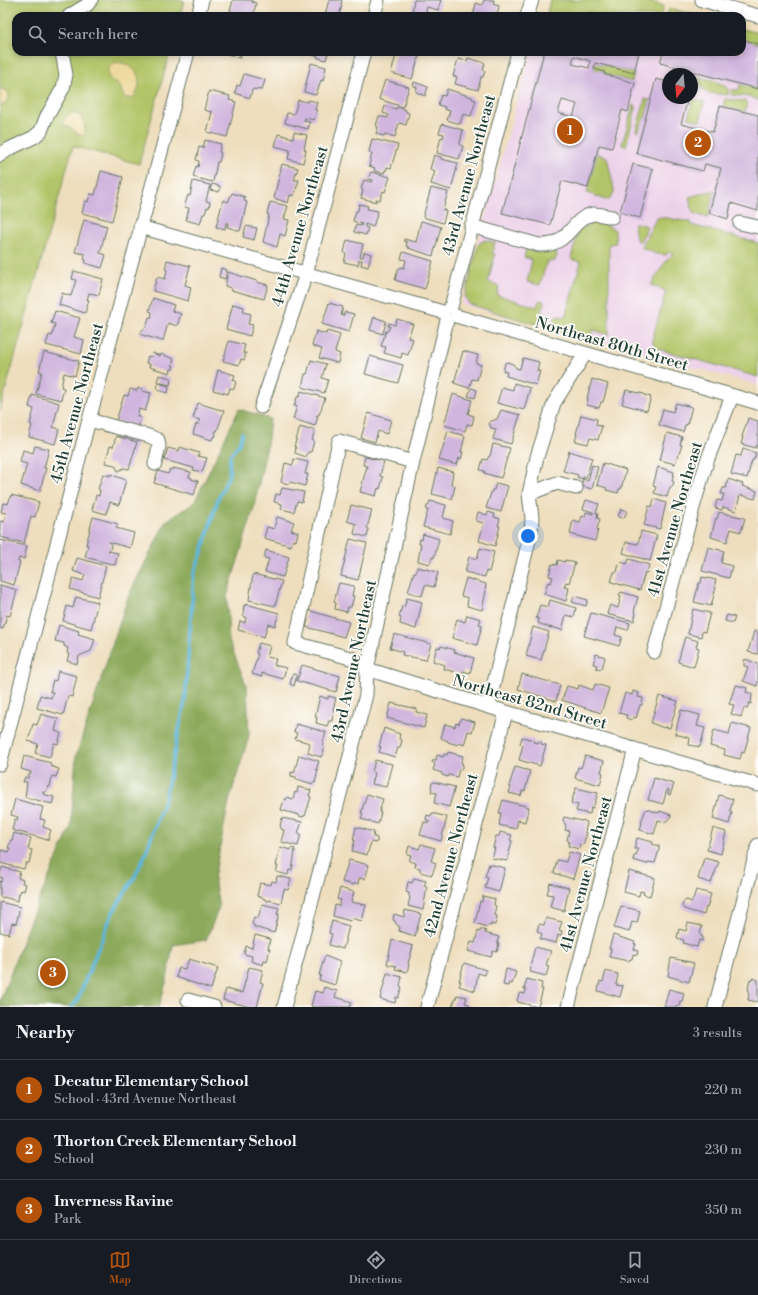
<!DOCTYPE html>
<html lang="en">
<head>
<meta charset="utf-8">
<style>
  :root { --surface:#171b24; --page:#242831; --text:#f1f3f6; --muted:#9ea1a6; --line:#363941; --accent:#b45309 }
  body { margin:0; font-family:"Libre Bodoni",serif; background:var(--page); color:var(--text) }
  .compass { position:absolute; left:662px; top:68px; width:36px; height:36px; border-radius:50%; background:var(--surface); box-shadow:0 2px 6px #0003; rotate:196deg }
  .you { position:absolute; left:528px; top:536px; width:14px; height:14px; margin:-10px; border:3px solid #fff; border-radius:50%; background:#1a73e8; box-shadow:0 0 0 6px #1a73e833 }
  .badge { display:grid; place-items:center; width:26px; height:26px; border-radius:50%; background:var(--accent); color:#fff; font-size:13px; font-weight:700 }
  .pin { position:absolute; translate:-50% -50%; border:2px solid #fff; box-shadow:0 1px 4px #0006 }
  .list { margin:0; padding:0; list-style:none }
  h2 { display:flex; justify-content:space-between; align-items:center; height:52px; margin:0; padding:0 16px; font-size:17px }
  h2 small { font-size:13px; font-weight:400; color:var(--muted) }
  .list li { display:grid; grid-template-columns:26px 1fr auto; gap:12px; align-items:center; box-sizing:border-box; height:60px; padding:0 16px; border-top:1px solid var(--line) }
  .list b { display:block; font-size:15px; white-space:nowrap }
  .list p { margin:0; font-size:13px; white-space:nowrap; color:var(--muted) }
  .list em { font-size:13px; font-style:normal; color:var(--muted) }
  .icon { flex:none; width:22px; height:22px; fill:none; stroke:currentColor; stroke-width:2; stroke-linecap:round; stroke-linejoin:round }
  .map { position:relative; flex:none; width:758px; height:1007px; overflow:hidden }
  .search { position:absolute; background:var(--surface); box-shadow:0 2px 6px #0003; left:12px; right:12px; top:12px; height:44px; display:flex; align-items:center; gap:10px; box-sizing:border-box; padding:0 14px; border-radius:12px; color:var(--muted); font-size:15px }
  .sheet { height:232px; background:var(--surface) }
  nav { display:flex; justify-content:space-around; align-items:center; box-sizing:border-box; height:56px; border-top:1px solid var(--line); background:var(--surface); font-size:11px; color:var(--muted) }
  nav a { display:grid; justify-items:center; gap:2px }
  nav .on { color:var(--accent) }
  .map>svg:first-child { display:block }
  .built { fill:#edd1e9; fill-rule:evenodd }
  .green { fill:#b2c467; stroke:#68804e }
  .forest { fill:#8daa5c; stroke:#567448 }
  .sand { fill:#eeda9e; stroke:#868c69 }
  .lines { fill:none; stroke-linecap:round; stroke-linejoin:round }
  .stream { stroke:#5cb5da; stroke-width:3.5 }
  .building { fill:#d0b5de; fill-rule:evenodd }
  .minor-casing { stroke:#677564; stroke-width:15 }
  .minor { stroke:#fff; stroke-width:13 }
  .labels { text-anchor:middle; stroke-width:3.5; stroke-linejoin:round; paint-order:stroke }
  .street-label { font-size:16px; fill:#1f3d34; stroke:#fdfcf7 }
</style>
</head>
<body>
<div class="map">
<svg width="758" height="1007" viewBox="0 0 758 1007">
  <rect width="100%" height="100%" fill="#fdfcf7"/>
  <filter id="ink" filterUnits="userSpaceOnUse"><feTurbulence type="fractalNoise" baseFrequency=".025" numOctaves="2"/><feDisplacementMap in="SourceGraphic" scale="8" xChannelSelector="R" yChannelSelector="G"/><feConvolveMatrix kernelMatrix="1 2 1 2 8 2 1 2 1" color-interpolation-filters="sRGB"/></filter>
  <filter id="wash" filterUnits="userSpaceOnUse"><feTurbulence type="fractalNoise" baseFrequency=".012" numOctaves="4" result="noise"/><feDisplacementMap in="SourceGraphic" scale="16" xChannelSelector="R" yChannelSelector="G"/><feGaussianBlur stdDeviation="0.9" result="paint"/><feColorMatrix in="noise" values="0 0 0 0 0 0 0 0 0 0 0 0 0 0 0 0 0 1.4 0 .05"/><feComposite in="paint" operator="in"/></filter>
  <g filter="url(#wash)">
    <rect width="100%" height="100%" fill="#eedebd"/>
    <path class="built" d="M758,34V385L461,304L531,52H742ZM668,74H692V98H668Z"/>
    <path class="green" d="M0,0H184L180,16H16V52H170L139,164L73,146L0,410Z
      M550,0H643L664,6L661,16H596L590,12L586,13L582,16H554L547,14Z
      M669,8L698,16H667Z
      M742,29L758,33V44L742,39Z
      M595,63L634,73L632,82L604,74L605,72L594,69Z
      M698,78C711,79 719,81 729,89L728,95L707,93L698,83Z
      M740,84L758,89V101L751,97L731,95L732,90H739Z
      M645,99L650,100L645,118H644L638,132L636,131Z
      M693,99L704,102L700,121L688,118Z
      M725,99L745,101L747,103L745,112L723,106Z
      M633,105L636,106V108L626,146L622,145Z
      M597,153L600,155L607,157L614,189V194L609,199L606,200L587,193Z
      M715,190L708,218L693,213L689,197Z
      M660,217L691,222L692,225L758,243V377L655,348L652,340L666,291L651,285C658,275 663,262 673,254L668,252L667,253V255L656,254L641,247L656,219Z
      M597,221L602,222L615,230L616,243L609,244V335L593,330L591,340L551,329L555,317L558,316L565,317L581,262L573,260L571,258L578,233L580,229Z
      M637,223L647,226L645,233L639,242L636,239L634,226V224Z
      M485,240L495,243L492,253L495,254L488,282L497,285L499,287L497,295L537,307L539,301L542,300L544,303L538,325L469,304L465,296L478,245L481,242Z
      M526,249L541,253L553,251L556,253L557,255L555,261H547L540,285L527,282L532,260L524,257Z"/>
    <path class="forest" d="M239,409L270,419L267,446L253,511L227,596L229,641L247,687L249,736L229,801L214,878L219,907L206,940L173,945L167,979L159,1007H0V1001L31,918L71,827L76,756L128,597L166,521L194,503Z"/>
    <path class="sand" d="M113,63C133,59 148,81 133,98H125C119,90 123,82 111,81C107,74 107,69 113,63Z
      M0,89H4L9,93C9,100 7,103 0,106Z
      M73,113L79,115C83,120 86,128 85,134L83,136L77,134L72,128L64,125C62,118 67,115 73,113Z"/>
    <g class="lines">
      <path class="stream" d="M71,1007L77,1001L112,914L135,876L145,855L165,798L185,701L194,573L201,555L218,499L229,475L230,455L239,444L242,433"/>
    </g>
    <g id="blocks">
      <path class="building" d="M233,0H252V2L256,3L253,16H247L230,11Z
        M329,0H342L341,4L342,5L339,16H323L324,14L325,15Z
        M414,0H441L438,10L427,7L425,16L412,14Z
        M484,0H494L493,4L499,6L497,16H473L476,3L482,5Z
        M742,39L758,44V89L660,63L663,52H742Z
        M221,52H242L240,58Z
        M309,52H328L326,60L318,58V56L312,55V53Z
        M397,52H406L419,56L412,79L391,73Z
        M544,52H639L634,73L595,63L594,69L605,72L604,74L635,83L628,112L622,110L612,148L599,145L588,188L562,181L550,225L502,213ZM574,56L590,61L589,68L572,64ZM562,100L577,104L573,117L558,113Z
        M468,58L485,63L483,70L485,71L483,77H481L478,90L455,84L457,77L453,76L458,59L467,61Z
        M311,63L326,67L323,81L321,80L316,95L304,92Z
        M244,74L265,80L262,90L254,89L252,90L250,98L235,93L237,85L240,86Z
        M656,79L668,82V98H688L681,124L713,132L720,106L758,115V211L731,203L728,219L709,213L721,168L705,164L703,171L636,153Z
        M385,80L409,87L403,107L379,99Z
        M414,82L428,87L425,96L416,92L417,87L413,86Z
        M447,89L472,97V99L476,100L471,116L463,114L460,124L447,120L450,111L444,109L445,107L438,105L441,95L445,96Z
        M209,91L230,96L229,100L236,102L227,137L207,132L212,112L204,110Z
        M298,100L308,102L309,100L317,102L315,110H317L314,120L305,118L304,121L310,122L308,129L285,123L287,113L294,114Z
        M385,106L396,109L397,107L406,110V112L409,113L406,125L399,123L395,137L385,134L384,136L376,134L378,127L376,126L379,116L388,118L389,115L383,113Z
        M442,124L463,130L460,143V145L463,146L459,159L437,153L441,137L443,138L444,134L439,133Z
        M294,132L307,135L304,149L306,150L303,163L288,159L290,150L275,146L278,134L293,138Z
        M372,139L398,145L391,168L387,167L386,171L385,170L384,173L374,171L375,168L369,166L372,153L369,152Z
        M205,140L221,144L219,152L221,153L219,162H217L213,182L193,177L196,166L198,167L199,161L196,160L199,147L203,148Z
        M434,155L441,157V159L458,163L451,190L431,184L435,171L430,169Z
        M282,164L298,168L294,180H299L294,196L290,195L288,203L274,198Z
        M633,164L653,169L640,218L620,212Z
        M101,171L123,177L112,221L82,213L85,201L88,202L90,194L95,195Z
        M371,172L390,177L385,192L383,191L380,200L376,199V202L361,198L363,190L361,189L364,180L372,182L373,180L368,179Z
        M193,181L210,185L206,201L210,202L209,208L207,207L205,214H203L200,224L186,220L189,208L184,207L188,195L190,196Z
        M212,184L220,186L219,192L210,190Z
        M431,188L448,192L443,210L446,211L443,223L423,217Z
        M232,193L245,197L244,201L247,202L240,231L227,227L228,223H226L225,229L216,227L223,200L228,202Z
        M270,202L288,206L284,219L289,220L285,236L280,234L277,247L263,242L269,215L267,214Z
        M359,204L368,206L367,209L378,211L373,227L365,224V227L368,228L366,235L354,232L356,225L361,226L362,224L353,221L356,211H358Z
        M84,220L107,226L100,253L106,255L102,268L85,263L86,260L84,259L85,254L75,252Z
        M421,221L441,227L433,256L408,248V246H406L407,242L404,241V239L416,242Z
        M246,226L257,228L254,240L243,237Z
        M347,240L363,244L360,257H363L364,252L371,254L368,267L361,265L362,260H359L358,265L344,262L346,254L344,253Z
        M403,252L433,261L425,289L395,280L398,269L402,267L404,268L406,260L401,259Z
        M167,260L190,266L185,285L191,287L188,301L153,291L157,277L165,279L167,270L165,269Z
        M221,268L227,270L225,279L219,277Z
        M74,271L103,279L99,295L89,293L87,300H89L85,313L59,305L62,293L71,296L76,280L72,279Z
        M228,272L257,281V282L268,285L264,299L231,290V288L225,286Z
        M153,298L174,305L172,311L181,314L177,326L168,323L163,341L139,334L147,325L149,317L151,318L152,312L149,311Z
        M329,303L343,307L341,315L343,316L345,312L354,314L349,332L322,324Z
        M233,304L244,307L243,312L251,314L248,324L253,325L250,336L226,329Z
        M55,311L80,318L74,337L84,340L81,354L46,345L49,335L52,336L55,324L51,323Z
        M374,317L386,321L383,334L370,330Z
        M397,319L413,324L408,338L413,339L408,355L402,353L401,358L384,353L386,347L381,346L386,331H388L390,326H388L389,323L395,325Z
        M316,331L326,334L327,331L340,335L335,352L340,354L338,363L319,358L322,349L312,346Z
        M229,341L245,345L243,353H246L244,360L241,359L239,365L223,361Z
        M463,351L478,355L476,363L481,365L477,380L472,379L469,388L454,383Z
        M44,352L79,361L75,376L64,373L61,387L64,388L61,400L36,394L42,372L39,371Z
        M153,353L160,356L161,354L174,359L172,365L174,366L173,369H171L170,373L149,367L150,364L146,363L148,356L152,357Z
        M370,356L403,365L398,383L365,374Z
        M523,358L539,362L537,371H540L536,385L506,376L507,372L503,371L505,363L507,362L513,364L516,368L520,369Z
        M311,360L326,364L322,378L328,380L324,393L302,387L305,374H307Z
        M218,370L235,375L233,380L236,381L234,389L230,388L228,394L213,390Z
        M159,375L171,378L170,385L157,382Z
        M592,379L608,384L603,402H601L599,408L587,405L588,398H587Z
        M158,383L169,386L168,393L157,390Z
        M514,383L530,388L524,410L497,403L502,387L513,390Z
        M138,388L143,389L142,391L151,393L145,411L139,409L137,416L141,418L138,428L116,421L124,395L128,396L130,389L137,391Z
        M471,388L477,390L475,398L468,396Z
        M626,390L644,394V395L651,397L647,411L622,404Z
        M301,391L325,398L319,415H317L316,416L318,417L315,426L293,419L297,406H294L297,397H299Z
        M453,394L472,400L468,414L474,416L472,425L467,424L465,431L444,425Z
        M32,395L59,403L53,427L59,429L55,444L29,437L32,425L30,424L34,409L29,407Z
        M198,403L224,411L217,431H215L216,436L213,437L212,440L193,434L196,424H199L200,420L193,418Z
        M676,403L692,407L687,425H685L683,432L659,425L663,409L673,412Z
        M501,410L520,415L511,444L493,439L496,429L491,428L489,422L497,419Z
        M368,413L391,420L387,434L378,431L375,442L361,438Z
        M581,415L597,419L596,425L602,426L598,440L590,438L588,444L575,441L577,434H576Z
        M748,418L758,421V446L756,445V448L741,444L743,437H742Z
        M300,427L310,430V428L315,430L312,440L314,441L311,452H308L306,457L295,453L296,447H294Z
        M448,431L465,436L461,452H463L461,459L459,458L457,465L439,460Z
        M667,433L682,437L680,445H682L678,457H677L675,464L660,460Z
        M116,436L137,442L129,469L124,468L118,471L115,465L105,463L110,446L113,447Z
        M493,444L510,448L501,478L484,473L485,471L480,470L483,459L487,460L489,456H490Z
        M35,446L49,449L44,468H46L40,491L21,485L27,464L20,462L23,450L33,453Z
        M180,447L199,453L198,456L207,458L202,472L193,470L194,468L164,460L168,448L179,451Z
        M743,449L756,453L754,460H752L747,478L731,474L736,455L741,456Z
        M569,451L592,458L586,478L583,477V479L577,477L578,475L563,471Z
        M365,457L384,461L380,476L383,477L380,489L378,488L376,496L360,492L367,466L363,465Z
        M294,459L308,462L305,474H308L305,486L290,482L289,484L281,482L285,463L293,465Z
        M603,463L626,470L621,489H619L618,493L606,490L607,488L597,485Z
        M592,465L598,467L592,489L581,486L583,479L588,481Z
        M658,467L674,472L672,481L674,482L672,487H670L667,497L654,493L656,487L653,486Z
        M173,468L191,472L189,477L192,478L191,479L198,481L194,495L154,483L158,471L168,474L170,469L172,470Z
        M438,468L453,472L451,485L455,486L452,499L432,494Z
        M103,474L110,476V474L126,480L119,505L110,502L106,514L92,510L96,495L99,496L100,490L98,489Z
        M728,479L743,484L742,486L757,491L755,499L740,495L736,511L723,507L722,510L715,508L717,500L722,501L724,494H721L723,488H726Z
        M496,483L508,486L501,512L486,508L492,490H494Z
        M282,488L304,492L302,502L297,501L294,512L281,509L282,504L274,502L276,494L280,495Z
        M11,495L39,502L35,517L31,516L24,543L0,537V521L4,522L6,513L1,512L3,503L8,504Z
        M654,499L666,503L660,529L644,525L649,506L652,507Z
        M586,500L599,504L596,513H598L597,518L600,519L597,529L598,530L595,541L570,534L573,520L580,522L582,516L585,517L586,512L593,514V512L583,509Z
        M430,501L446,505L443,518L453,521L450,534L423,527L428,510H426L427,506H428Z
        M351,505L372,510L367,528L369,529L367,537L354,534L356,524L347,521Z
        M621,509L627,511L624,518L618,517Z
        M478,512L487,515L488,512L495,514L494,517L500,519L498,526H500L495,546L479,541L484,523L476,521Z
        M719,512L745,518L741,532L731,529L727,542L711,537L716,518L717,519Z
        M93,517L118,524L116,528L134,533L130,548L109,542L111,546L110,550L108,551L118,553L115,565L85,557L88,545H86Z
        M277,517L294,522L291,530L298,532L296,541L293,540L291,546L264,538L267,527L274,529Z
        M641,531L657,535L650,561L623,553L626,542L638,544Z
        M423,534L439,539L434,558L432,557L430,564L418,561L421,544H419L420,539L422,540Z
        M350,539L367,543L358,580L341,576Z
        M0,540L27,546L24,559L19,558L18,562H20L14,585L0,581Z
        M708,547L724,551L721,563L732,566L729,578L702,571Z
        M480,548L494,552L489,572L486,571L485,577L465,572L469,557L477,559Z
        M266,550L289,557L283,577L265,572L269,559L264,558Z
        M77,558L106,566L98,597L70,589L73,578L83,581L85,575L73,571Z
        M629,559L649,565L647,573L645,572L640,590L611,582L614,572H617L619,564L621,562L627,564Z
        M558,560L565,562V560L575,563L569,583L566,582L564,587L569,588L566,601L544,594L548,582L551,583L553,577L549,576L552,564L557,565Z
        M417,567L438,572L434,587L425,585L422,596L408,592L414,572L416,573Z
        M253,574L282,581L275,606L249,600Z
        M702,577L716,580L714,587H716L711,606L694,602L699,583H701Z
        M466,578L486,584L485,591H486L482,610L467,606L468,598L461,596Z
        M339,583L354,586L352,596H354L351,607H348L347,612L335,609L336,603L334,602Z
        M0,585L17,590L10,616L7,615L3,629L0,628Z
        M621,592L638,597L634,612L636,613L634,621L607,614L610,605L618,608L621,596L619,595Z
        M574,596L588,600L586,606L572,602Z
        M76,597L98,602L91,629L63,621L67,606L73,608Z
        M407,598L422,602L416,629L400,624L401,618L399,617L402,606L404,607Z
        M550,600L576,608L574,617L566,615L562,630L551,627V628L538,623L539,619L536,618L540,605L548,607Z
        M246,604L279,613L275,626L268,624L264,637L238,630L240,621L245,623L246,617L243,616L244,612L243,611L244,605L246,606Z
        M693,609L710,613L705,632L702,631L701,637L688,634Z
        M307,610L349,622L344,637L306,627L308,620L304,619Z
        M591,613L630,623L628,630L617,627L615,635L622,637L619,646L584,636Z
        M467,615L481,619L479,624L482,625L477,645L452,638L457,619L465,622Z
        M727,615L735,617L733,623L725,621Z
        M59,625L79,631L78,634L95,639L91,651L79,656L77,664L67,661L69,654L67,653L68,648L64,646V643L55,641Z
        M533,627L549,632L541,660L526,656Z
        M754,631L758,632V654L748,652Z
        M394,634L431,644L426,660L402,655L403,652L390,648Z
        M685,637L698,641L696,647L699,648L694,667L678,662Z
        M259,643L270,646L267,657L276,659L274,665L286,668L283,679L262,673V677L252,674L258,654L256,653Z
        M441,646L455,650L454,652L474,658L470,673L463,671L462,674L444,669L445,665L433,661L437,647L440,648Z
        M596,654L605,657L602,669L596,668L597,665L593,664Z
        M745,659L758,664V682L757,686L743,681L748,667L744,666V664Z
        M302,665L340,676L336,692L297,681Z
        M58,671L77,676L72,697L68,696L63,715L37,708L40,695L51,698L53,692H50L53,680L56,681Z
        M293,674L297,675L294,686L290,684Z
        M522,674L560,685L556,701L518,689Z
        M595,684L609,688L601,713L562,700L567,686L578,689L579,685L593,690Z
        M736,685L747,688L746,692L752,694L751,704L749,703L747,709L744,708L741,717L731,714L734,705L729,704L734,689H735Z
        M633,691L639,693L638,697L643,698L642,705H640L636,718L633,717L632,720L626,718L627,715L619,713L625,693L632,695Z
        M320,696L328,699V696L336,698L333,710H334L332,721H329L327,726L316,723L317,717H315Z
        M659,696L678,701L670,728L665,727L664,728L651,723Z
        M391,703L417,709L416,712L427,715L424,728L387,718Z
        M681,710L700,715L697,726L705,728L700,747L689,745L690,738L675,734Z
        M41,714L58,719L55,731L61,733L58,744L54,743L50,757L35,753L38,744L28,741L33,724L37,725Z
        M461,718L475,722L472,732L468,731L464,745L459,743L458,745L448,742V741L441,738L445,724L455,727L456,723L459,724Z
        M732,723L751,728L744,753L742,752L740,759L724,755L725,750L710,746L714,730L729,734Z
        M296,724L326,732L322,746L324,747L323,750L324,751L321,757L308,753L310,743L295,739L297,733L294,732Z
        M384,728L400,734L399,739L402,740L400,748H398L395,757L379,752L381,747H379Z
        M522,737L534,740L533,742L538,743V741L541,742V744L546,745L540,766L519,760L523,745L520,744Z
        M448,752L463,756L461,763L463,764L461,770L459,769L457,777L449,775L448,777L442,775V773L433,770L435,764L432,762L433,760H436L437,755L443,757L444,754L447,755Z
        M299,755L319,761L316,770H318L315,783L313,782V784L296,779V777L291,776V772L294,773Z
        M24,756L51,763L50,766L59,769L56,777L52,776L50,787L48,786L46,792H43V794L54,797L52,804L25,797L27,782H23L25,777L28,778L29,774H31V772L21,769Z
        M585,756L604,761L601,772L603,773L600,785L575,778L578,767L581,768Z
        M375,760L392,764L386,787L372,784L375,773L372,772Z
        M515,767L530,771L525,791H522L521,796L509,793L511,787L509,786Z
        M654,778L674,784L670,795L668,794L669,790L667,789L663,804L648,800Z
        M434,782L455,787L449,807L434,803L437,793L431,792L432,789L431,787L432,783Z
        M298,787L311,790L309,796L311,797L305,816H303V817L299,816V815L281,810L284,799L286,800L287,797L293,799L295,792L297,793Z
        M576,788L598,793L593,808L591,807L590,814L576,811L578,805L571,803Z
        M367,794L383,799L379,812H381L378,824L361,819L363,813H361Z
        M719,795L733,799L730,811L732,812L729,824L713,819Z
        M15,799L43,807L40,819L45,820L43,827L51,830L48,840L12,830L15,819L17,820L18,817L11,815Z
        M503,800L529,807L525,822L518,820L516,829L499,825L501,813H499Z
        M646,809L659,813L660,811L671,815L670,818L665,822L658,820L654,834L640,830L642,822H641Z
        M432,813L447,817L441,841L420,835L424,822L429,823V821L426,820L427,815L431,816Z
        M564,817L582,821V820L587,822L585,833H587L583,845L580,844L579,849L568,846L569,841L567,840L569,831L565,830L566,826L563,820Z
        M282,818L302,822L298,833L301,834L298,846L281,842L284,830L281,829V827L280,826Z
        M356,827L374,832L373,837H376L377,839V842L375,843L371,842L367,855L352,851L355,840H353Z
        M713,828L726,832L721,854L707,850Z
        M500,832L512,835L510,840L512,841L507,861L492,858L495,848H493L496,836H499Z
        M14,833L31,838L28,849L32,850L29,863H26L24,869L0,863L1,850L9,852L10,848H8L11,840H12Z
        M637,838L653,842L652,844L659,846V850L655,863L648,862L647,864L633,860L634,856H636L638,849H634Z
        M421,844L435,848L431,861L436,863L432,875L420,872V868L415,867L416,863L409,861L411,855L407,854L409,846L419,849Z
        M280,847L291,850V848L295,849L294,851H295L292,870H289L288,875L276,872L278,866H276Z
        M569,852L580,855L573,879L554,873L557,860L566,862Z
        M704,858L719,862L711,883L698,879Z
        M349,860L369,865L365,879L359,878L358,884L354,883V885L342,882Z
        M489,864L505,868L499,892L485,888L488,877L485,876Z
        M2,867L20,872L18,878L23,880L22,883L26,884L24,891L21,890L20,893H19L18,901L3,897V898L0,897V881L1,882L3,878L0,877V874Z
        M629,871L655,878L650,896L643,894L644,892L640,891L639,896L624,892Z
        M277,876L291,879L288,890L284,889L281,903L268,900V901L265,900V899L257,896L260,883L271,885L272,881L276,882Z
        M414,878L426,881L424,886L427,887L423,910L408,906L410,897L409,896V893L406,892L408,882L412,883Z
        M550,883L569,888L564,911L550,907L553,895L547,894Z
        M340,888L354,892L351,902L366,905L362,921L351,918L350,921L333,916L335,905L339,906L341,900L337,899Z
        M696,890L711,894L707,908L706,907L704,915L684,909L682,906L683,902L686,900L692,902Z
        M483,896L495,899L494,905L496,906L494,915L497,916L495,925L491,924V926L488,925L487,927L475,923L480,901L482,902Z
        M0,902L20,907L16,924L12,923L9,934L0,932Z
        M262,904L279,908L277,914H279L274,933L254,927V925L252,924L254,917L258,918Z
        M621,906L640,911L637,923L632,922L629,932L614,928Z
        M405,910L421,914L415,936L399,931L400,927L398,926L395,922V921L393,920L394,914L404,917Z
        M546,918L562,922L559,930L562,931L561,936L558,935L556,943L540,939L542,934L537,931L539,924L544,925Z
        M332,921L349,926L343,949L329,945L332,934L329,933Z
        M688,923L702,926L700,934L701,935V936L703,937L702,941L699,940L697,947L683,943L684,940L677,938L679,929L686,931Z
        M481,929L486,931L485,933L499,937L497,943H499L497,952L493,951L491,957L468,951L471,942L475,943L478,931L480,932Z
        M255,935L270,939L268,949H270L267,961L264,960L263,965L251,961L252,956L244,954L246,946L252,948Z
        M613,935L635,942L634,944H636L634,949L638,951L637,955L633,954L632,959H630L629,961L609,957L611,949H609Z
        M392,940L413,946L408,964L409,965L407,972L395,969L396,966L387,964Z
        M535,947L551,951L546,965L549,966L546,976L530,972L531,968L530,967Z
        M325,956L340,962L335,985L319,980L321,975H319Z
        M671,958L694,963L689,982L668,976Z
        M189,959L218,968L211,989L176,977L179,968L185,969Z
        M464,963L486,970L485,975L478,973L475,991L459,986L461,981H459Z
        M249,967L263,970L260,982L263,983L257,1007H250L223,1000L226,989L242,993Z
        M506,969L516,972L512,984L509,983L508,986L503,985Z
        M606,971L618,974L616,985L623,986L620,997L598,991L600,981L603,982Z
        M387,973L402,977L400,986L402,987L398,998L396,997L395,1003L380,999Z
        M752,978L758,980V1002L748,1000L749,994L748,993L749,989H748L750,979L751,980Z
        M527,979L542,983L541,989H543L538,1007L518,1002L517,1000L519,994L521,993L525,994L526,989H524Z
        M324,987L337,991L335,997L352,1002L350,1007H315L311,1006L315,991L323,993Z
        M669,989L684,993L682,1002L680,1001L679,1007H664Z
        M457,995L467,997L465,1003L469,1004V1007H452Z"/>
    </g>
  </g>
  <g filter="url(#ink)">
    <use href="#blocks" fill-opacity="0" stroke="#677564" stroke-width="1"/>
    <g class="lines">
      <defs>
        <path id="minor" d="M702,0L758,16
          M69,16L87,5L91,0
          M198,16L202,0
          M374,16L378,0
          M527,16L532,0
          M0,155L9,149L34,137L41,131L46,118L63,88L66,75L62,52
          M740,223L758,227
          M471,226L539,245C570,247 571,217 594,214C600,214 606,216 612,217
          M140,227L443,312
          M451,307L518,52
          M456,316L758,403
          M261,407L306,274L364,52
          M89,420L149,436L158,440L159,446L155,464
          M413,462L339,441L295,643L354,659L367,669L506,712L758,785
          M529,494L557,483L576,488
          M654,652L694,504L707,461L732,396
          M488,707L531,532L532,518L529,494L537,457L554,403L585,354
          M0,764L89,420L188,52
          M188,1000L214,1007
          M284,1007L366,695L367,669L413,462L447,320
          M427,1007L506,712
          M568,1007L635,749
          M715,1007L758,845"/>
      </defs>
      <use href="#minor" class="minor-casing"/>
      <use href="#minor" class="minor"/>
    </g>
  </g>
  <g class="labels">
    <g class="street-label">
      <text transform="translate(468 175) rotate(-75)" y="6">43rd Avenue Northeast</text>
      <text transform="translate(299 226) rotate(-74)" y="6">44th Avenue Northeast</text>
      <text transform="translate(612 343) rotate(16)" y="6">Northeast 80th Street</text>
      <text transform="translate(76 403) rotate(-75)" y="6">45th Avenue Northeast</text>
      <text transform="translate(674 519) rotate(-74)" y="6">41st Avenue Northeast</text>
      <text transform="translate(353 661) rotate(-78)" y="6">43rd Avenue Northeast</text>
      <text transform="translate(530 701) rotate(16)" y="6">Northeast 82nd Street</text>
      <text transform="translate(450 855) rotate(-75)" y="6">42nd Avenue Northeast</text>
      <text transform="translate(585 874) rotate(-75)" y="6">41st Avenue Northeast</text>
    </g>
  </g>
</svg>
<svg class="compass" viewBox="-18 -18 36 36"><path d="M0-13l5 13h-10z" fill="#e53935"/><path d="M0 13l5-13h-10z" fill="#9ea1a6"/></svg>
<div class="you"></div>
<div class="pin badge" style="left:570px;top:131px">1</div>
<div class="pin badge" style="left:698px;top:143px">2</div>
<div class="pin badge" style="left:53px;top:973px">3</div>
<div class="search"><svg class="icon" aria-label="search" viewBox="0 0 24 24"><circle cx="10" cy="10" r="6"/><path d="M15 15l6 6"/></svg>Search here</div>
</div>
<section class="sheet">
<h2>Nearby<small>3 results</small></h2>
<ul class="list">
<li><span class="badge">1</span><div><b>Decatur Elementary School</b><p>School · 43rd Avenue Northeast</p></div><em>220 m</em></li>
<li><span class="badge">2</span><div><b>Thorton Creek Elementary School</b><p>School</p></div><em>230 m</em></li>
<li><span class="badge">3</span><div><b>Inverness Ravine</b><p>Park</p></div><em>350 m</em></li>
</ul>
</section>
<nav>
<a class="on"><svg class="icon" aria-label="map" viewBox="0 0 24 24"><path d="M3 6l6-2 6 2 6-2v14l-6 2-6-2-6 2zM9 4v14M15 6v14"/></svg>Map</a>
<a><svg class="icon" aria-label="directions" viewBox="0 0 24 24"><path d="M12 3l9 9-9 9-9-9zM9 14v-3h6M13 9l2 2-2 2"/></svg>Directions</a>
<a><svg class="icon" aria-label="saved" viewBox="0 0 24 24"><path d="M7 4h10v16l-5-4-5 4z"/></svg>Saved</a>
</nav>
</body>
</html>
